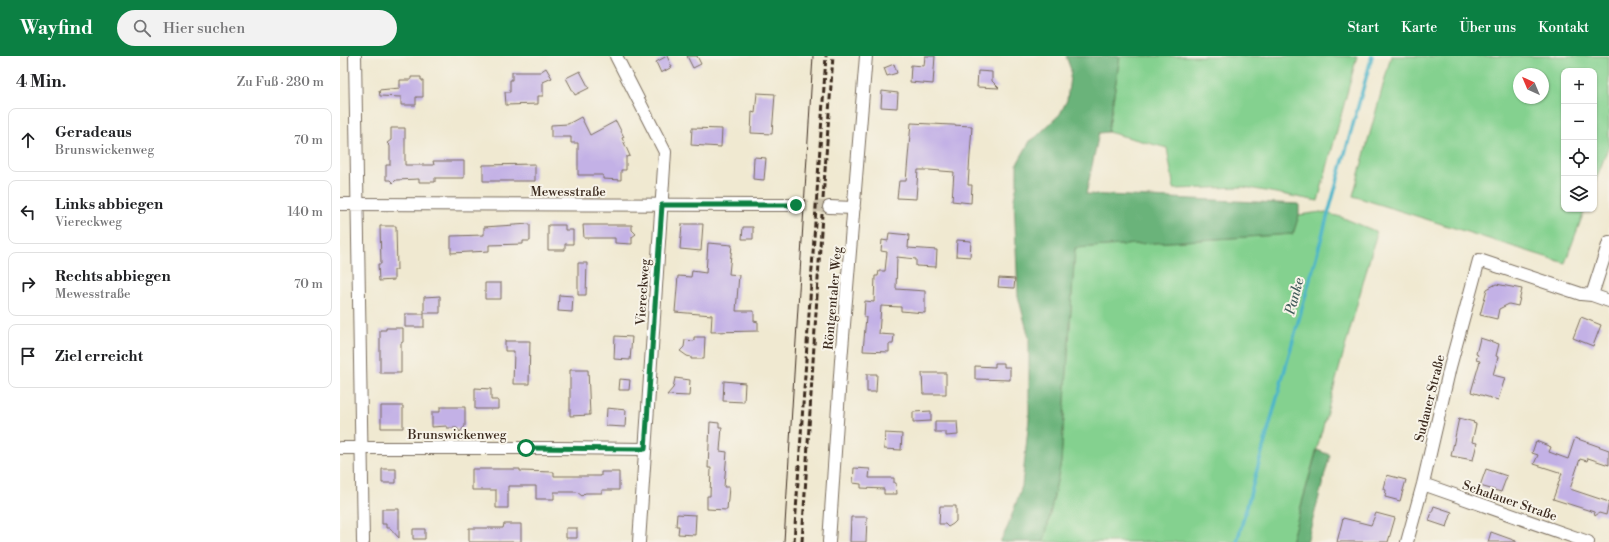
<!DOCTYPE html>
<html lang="de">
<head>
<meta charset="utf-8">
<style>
  :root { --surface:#fff; --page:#f2f2f2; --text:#202124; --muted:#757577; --line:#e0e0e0; --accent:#0b8043 }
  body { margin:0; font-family:"Libre Bodoni",serif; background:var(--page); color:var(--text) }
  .controls { position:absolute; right:12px; top:12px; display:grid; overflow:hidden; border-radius:8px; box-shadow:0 1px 3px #0004 }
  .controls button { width:36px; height:36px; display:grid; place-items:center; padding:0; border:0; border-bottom:1px solid var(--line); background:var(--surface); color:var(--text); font:20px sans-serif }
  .compass { position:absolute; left:1173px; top:12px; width:36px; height:36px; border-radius:50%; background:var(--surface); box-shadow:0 1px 3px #0004; rotate:316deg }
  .stop { position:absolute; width:12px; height:12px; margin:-9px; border:3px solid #0b8043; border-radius:50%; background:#fff }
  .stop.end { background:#0b8043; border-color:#fff; box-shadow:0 1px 4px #0008 }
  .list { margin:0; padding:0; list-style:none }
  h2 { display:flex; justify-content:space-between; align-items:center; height:52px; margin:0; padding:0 16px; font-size:17px }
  h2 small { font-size:13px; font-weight:400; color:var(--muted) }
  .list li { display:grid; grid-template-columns:26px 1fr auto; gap:12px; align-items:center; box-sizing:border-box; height:64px; margin:0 8px 8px; padding:0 8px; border:1px solid var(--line); border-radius:8px }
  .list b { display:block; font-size:15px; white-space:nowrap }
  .list p { margin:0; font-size:13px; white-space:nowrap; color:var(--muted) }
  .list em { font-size:13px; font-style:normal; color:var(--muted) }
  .icon { flex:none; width:22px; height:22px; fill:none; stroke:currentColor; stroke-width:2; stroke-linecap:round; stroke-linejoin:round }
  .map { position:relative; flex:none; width:1269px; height:486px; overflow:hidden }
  header { display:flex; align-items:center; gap:24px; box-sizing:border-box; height:56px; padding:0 20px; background:var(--accent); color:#fff }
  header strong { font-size:19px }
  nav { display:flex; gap:22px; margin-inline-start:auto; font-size:14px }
  .search { width:280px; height:36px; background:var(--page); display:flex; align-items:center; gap:10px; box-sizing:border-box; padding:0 14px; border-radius:22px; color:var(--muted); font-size:15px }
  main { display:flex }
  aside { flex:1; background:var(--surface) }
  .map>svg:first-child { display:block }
  .green { fill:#84d18f; stroke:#607e56; fill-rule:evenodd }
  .forest { fill:#6bb37a; stroke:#536e4c }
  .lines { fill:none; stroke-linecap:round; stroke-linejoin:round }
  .stream { stroke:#4cb5ca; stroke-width:3.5 }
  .building { fill:#c3b1e6 }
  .minor-tunnel { stroke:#ccc3ad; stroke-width:12; stroke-dasharray:12 6; stroke-linecap:butt }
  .minor-casing { stroke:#7a6d5d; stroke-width:14 }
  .minor { stroke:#fff; stroke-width:12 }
  .tram { stroke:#3b2a1e; stroke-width:1 }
  .rail { stroke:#3b2a1e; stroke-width:3; stroke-dasharray:6 3; stroke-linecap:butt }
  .route { stroke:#0b8043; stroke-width:5 }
  .labels { text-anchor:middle; stroke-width:4; stroke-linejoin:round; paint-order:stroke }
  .street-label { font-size:13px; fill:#3b2a1e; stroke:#f7f3e8 }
  .water-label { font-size:14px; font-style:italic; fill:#415b5a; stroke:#f7f3e8 }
</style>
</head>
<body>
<header>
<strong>Wayfind</strong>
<div class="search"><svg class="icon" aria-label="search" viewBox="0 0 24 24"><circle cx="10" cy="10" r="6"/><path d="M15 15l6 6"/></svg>Hier suchen</div>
<nav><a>Start</a><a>Karte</a><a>Über uns</a><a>Kontakt</a></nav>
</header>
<main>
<aside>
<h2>4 Min.<small>Zu Fuß · 280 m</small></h2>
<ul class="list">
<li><svg class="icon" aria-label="ahead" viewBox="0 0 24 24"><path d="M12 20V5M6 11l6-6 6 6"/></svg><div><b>Geradeaus</b><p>Brunswickenweg</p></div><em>70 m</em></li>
<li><svg class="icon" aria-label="left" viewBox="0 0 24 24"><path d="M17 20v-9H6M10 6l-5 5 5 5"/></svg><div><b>Links abbiegen</b><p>Viereckweg</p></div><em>140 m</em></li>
<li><svg class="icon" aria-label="right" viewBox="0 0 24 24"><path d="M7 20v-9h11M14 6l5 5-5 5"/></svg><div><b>Rechts abbiegen</b><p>Mewesstraße</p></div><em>70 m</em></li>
<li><svg class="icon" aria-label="arrive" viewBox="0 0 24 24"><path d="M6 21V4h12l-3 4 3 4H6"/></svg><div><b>Ziel erreicht</b></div></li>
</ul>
</aside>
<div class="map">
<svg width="1269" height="486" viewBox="0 0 1269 486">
  <rect width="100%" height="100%" fill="#f7f3e8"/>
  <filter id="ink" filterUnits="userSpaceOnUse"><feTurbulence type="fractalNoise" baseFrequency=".025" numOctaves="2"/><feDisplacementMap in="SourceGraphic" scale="8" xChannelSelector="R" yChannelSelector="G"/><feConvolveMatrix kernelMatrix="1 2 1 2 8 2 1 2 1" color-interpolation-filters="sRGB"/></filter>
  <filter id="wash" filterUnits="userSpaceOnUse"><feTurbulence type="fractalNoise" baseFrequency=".012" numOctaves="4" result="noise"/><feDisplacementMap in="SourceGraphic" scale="16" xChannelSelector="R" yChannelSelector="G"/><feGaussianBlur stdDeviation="0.9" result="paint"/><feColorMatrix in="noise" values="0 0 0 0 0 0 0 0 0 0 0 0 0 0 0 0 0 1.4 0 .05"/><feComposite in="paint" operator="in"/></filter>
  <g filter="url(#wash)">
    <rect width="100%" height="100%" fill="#f0e9d1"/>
    <path class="green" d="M780,0H1017L978,145L904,131L834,133L827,92L768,76Z
      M1051,0H1269V89L1254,129V15H1224V153H1245L1225,207L1013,140ZM1179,18H1203V42H1179Z
      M981,156L1001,161L1035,175L1036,180L951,486H703L705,482L721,406L735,192L953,178L959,159Z"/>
    <path class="forest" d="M726,0H780L768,76L759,77L746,138L959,148V159L953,178L735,192L721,406L705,482L703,486H660L668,470L682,430L689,363V282L678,240L674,143L677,129V108L690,85L696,81L720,58L727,44L731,14Z
      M977,394L990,399L967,486H951Z"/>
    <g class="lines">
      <path class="stream" d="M897,486L1032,0"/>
    </g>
    <g id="blocks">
      <path class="building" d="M327,0L332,11L321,17L316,6Z
        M347,0H357L361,8L353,12Z
        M585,0H595L593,28L570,26L571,9L584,10Z
        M554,8L557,17L547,20L544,12Z
        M206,12L212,22L203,26V40H198V48L166,49L165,36H170V24H172V16H200Z
        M240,15L249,32L235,39L226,22Z
        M638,15L652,16V25L659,32L637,31Z
        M71,21H81V24H83V41H76V49H61V41L40,40L39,34L60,32V24H71Z
        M542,35L558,37L557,52L541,51Z
        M417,37L435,38L432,78L411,77L412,56L415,57Z
        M241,61L250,79L276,65L284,81L282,82L290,100L286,101V114H281V124L263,123V119H238V87H231V81H211V69L228,68Z
        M571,67L632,70L628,129H632L631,147L612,145L614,116L589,114H578L576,143L557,142L559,125H566Z
        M51,72H65V109H94L93,105H124V122H95V126H79V123L56,124L53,127L50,124H46V109H50V90L47,87L51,84Z
        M352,72L382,73L381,91L351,89Z
        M414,101L426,102L424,124L413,123Z
        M195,108V125H143V109Z
        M190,168V185H183V188L149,189V195L111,197V180L144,179V171Z
        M342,168H363L361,195L340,193Z
        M208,169H225V174H233V188H225V194H208Z
        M243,169H292V174L296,178L292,181V188L275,187V182H244Z
        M40,170H56L57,214H54V224L39,225L38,208H41Z
        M403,171H413V183H402Z
        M549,177L569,179L568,192L597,194L596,211L576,210V203L557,201L556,233L585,235V257L561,255V251L541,250L539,278L554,279L553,288H549V296L523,295L526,261H524L525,245L534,246L535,220H538L539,215H545L547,196L541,195L542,184L548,185Z
        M617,184L631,185L630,201L616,200Z
        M368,187L392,189L389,218L399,219L396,255H414V265L418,266V275L371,276L372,259L335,256L338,220L351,221L352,215L366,217Z
        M238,207H247L246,239H238Z
        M659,222L675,223L674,232L658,231Z
        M145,227H161V243H145Z
        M1156,228L1182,233L1178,250L1169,248L1159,253L1157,263L1140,259L1147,233Z
        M219,239L233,240L232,256L218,255Z
        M100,240V257H84V241Z
        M65,258H84V271H65Z
        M1241,261L1261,269L1253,290L1233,282Z
        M46,272H63V286L61,287V317H40V274H46Z
        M275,280L292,281L290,304L274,303Z
        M354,281H365L364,303H351V301L347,300L340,295L344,291L345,284L354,285Z
        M1140,282L1159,288L1156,300L1158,301L1153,319L1165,322L1158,344L1131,336L1140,305L1136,304L1138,299L1136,298Z
        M165,285H190L189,328H173L174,295H165Z
        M655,307H664V311H670V324L635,323V310L655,311Z
        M230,314H248L250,359L230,360Z
        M582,317H606V338H583Z
        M527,318H537L536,336H527Z
        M335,322L350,324L349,340L327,339L333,332Z
        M280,323L290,324L289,334H279Z
        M384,325L405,327L404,346L383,345Z
        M135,332L151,333V344H158V353H135Z
        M41,350H63V372H41Z
        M100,351H125V370L120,376L117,372H107V370L92,371V356H100Z
        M267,352L286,354L285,371L266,370Z
        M591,355V365L573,366V356Z
        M1119,362L1134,366L1133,367L1136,368L1132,386L1137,387L1133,404L1111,400Z
        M595,365H617L618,379L606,380V376H595Z
        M370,366L379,367V371H382L380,395L387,396L384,431H389L387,454L367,453V440H370L371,412H368Z
        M545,377L562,378L561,394L544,393Z
        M1235,382L1269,394V409L1248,402L1247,405L1240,403L1230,433L1269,446L1266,459L1259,457L1255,460L1254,456L1213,443L1222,417L1194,408L1198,399L1192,397L1196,385L1211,391L1209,396L1228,403Z
        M514,412L530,413L529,422H554V427H556L557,438H544V433L521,432V428L513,427Z
        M42,413H56V427H42Z
        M132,413H180V415L214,416V420H261V416H279V434H262V437H245L242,440L237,436H214V443H196V430H168V452H156V434H132Z
        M1146,413L1167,420L1161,436L1140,430Z
        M1047,419L1066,424L1060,445L1045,441L1046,434L1044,433Z
        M600,450H616V465L613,468L608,471L605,468H599Z
        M1094,450L1112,456L1107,471L1089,465Z
        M42,453H59V482L50,472H46V468H42Z
        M1036,457L1055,462L1048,486H997L1003,462L1031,469Z
        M337,458L356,459L355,479L338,478L339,470H336Z
        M511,461H527L526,486H510Z
        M164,468H181V486H129V472H163Z
        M226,472H237V482H226Z
        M73,473H85V483H73Z
        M1151,476L1176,485V486H1148Z"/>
    </g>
  </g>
  <g filter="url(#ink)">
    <use href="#blocks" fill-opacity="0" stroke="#7a6d5d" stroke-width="1"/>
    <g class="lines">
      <path class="minor-tunnel" d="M456,149L489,151"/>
      <defs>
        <path id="minor" d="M15,0L23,486
          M276,0L325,96L299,486
          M0,148L456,149
          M489,151L514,152
          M1252,239L1269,186
          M0,392H217L305,393
          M1083,428L1248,486
          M489,486L501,305L526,0
          M1067,486L1083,428L1110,311L1139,204L1241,238L1252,239L1269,245"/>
      </defs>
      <use href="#minor" class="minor-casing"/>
      <use href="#minor" class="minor"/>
      <path class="tram" d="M444,486L473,0"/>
      <path class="rail" d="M483,143L493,0
        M454,486L486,0
        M462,486L482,158"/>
    </g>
  </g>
  <g class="lines" filter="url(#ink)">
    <path class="route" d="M186,392L305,393L322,149H456"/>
  </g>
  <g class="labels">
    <g class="street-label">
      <text x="228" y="140">Mewesstraße</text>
      <text transform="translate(302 236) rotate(-86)" y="5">Viereckweg</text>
      <text transform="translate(492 242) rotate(-85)" y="5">Röntgentaler Weg</text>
      <text transform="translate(1089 342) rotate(-76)" y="5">Sudauer Straße</text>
      <text x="117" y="383">Brunswickenweg</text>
      <text transform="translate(1170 444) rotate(19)" y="5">Schalauer Straße</text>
    </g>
    <g class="water-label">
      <text transform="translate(954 240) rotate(-75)" y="5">Panke</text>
    </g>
  </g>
</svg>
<div class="controls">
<button>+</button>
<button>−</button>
<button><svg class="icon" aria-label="locate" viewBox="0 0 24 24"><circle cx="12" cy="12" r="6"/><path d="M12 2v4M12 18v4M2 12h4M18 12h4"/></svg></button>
<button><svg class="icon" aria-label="layers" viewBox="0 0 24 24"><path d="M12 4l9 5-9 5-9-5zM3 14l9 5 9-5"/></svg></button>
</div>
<svg class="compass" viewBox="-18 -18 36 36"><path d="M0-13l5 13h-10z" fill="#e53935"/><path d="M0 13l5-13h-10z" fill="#757577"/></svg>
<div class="stop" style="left:186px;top:392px"></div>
<div class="stop end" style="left:456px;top:149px"></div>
</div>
</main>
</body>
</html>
